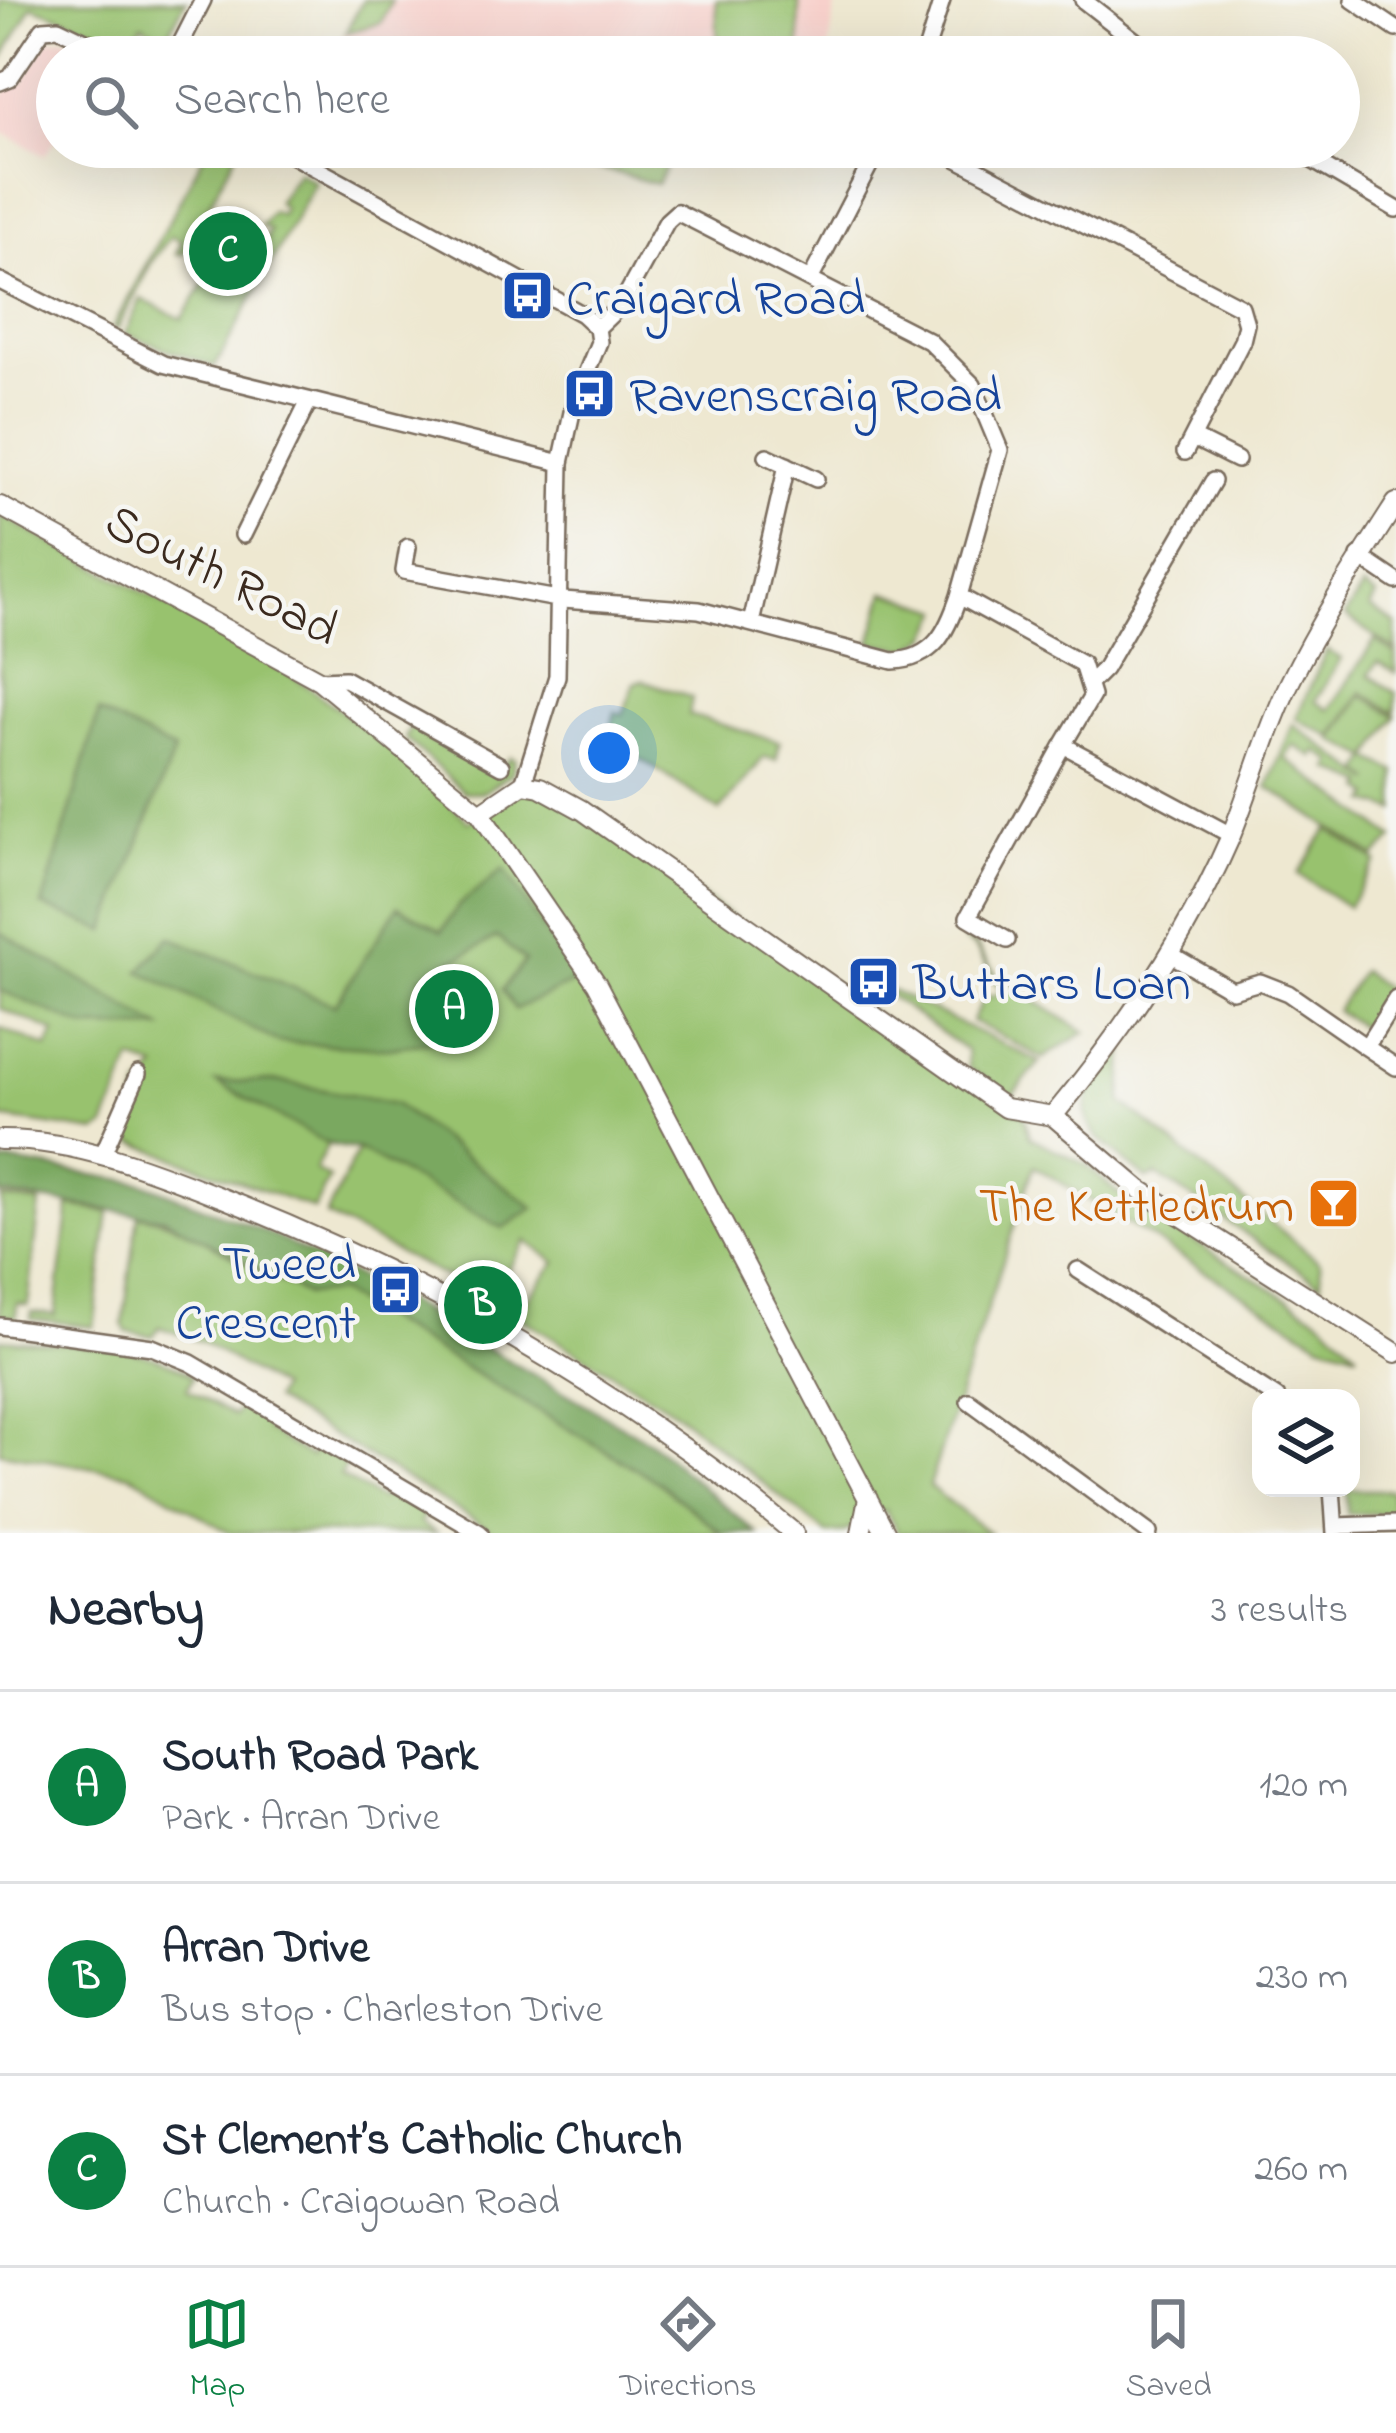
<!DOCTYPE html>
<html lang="en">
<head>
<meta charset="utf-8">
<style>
  :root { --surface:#fff; --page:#f6f6f7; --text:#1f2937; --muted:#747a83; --line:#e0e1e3; --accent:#0b8043 }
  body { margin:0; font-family:"Indie Flower",sans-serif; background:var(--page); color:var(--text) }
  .controls { position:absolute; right:36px; bottom:36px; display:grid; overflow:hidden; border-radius:24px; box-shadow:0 12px 48px #0002 }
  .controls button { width:108px; height:108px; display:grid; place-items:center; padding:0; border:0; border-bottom:3px solid var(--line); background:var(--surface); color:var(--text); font:60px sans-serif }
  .you { position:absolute; left:609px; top:753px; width:42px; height:42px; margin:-30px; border:9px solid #fff; border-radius:50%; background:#1a73e8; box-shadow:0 0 0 18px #1a73e833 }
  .badge { display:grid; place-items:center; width:78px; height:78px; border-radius:50%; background:var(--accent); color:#fff; font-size:39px; font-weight:700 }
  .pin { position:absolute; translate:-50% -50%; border:6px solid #fff; box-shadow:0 3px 12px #0006 }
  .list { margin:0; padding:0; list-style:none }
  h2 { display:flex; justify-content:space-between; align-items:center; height:156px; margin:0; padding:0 48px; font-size:51px }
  h2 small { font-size:39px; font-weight:400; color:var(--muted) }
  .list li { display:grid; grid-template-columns:78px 1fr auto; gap:36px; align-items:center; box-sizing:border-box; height:192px; padding:0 48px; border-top:3px solid var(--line) }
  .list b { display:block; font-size:45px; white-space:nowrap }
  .list p { margin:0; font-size:39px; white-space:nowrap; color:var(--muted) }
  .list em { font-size:39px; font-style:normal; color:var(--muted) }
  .icon { flex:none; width:66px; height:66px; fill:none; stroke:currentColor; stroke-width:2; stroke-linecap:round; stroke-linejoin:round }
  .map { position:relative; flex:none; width:1396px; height:1533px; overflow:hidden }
  .search { position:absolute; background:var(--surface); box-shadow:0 12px 48px #0002; left:36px; right:36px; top:36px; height:132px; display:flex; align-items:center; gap:30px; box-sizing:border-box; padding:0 42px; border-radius:66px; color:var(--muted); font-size:45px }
  .sheet { height:732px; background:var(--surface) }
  nav { display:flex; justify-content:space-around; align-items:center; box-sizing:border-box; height:168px; border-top:3px solid var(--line); background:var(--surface); font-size:33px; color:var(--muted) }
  nav a { display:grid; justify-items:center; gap:6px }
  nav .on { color:var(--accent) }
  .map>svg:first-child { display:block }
  .built { fill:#f7d0cb }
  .green { fill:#98c26e; stroke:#6a7646; stroke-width:3 }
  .forest { fill:#7aa861; stroke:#5a6940; stroke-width:3 }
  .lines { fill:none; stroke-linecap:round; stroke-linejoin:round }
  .minor-casing { stroke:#7a6c5d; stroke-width:20 }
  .tertiary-casing { stroke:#7a6c5d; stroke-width:22 }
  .minor { stroke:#fff; stroke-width:15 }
  .tertiary { stroke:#fff; stroke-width:18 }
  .labels { text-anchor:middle; stroke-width:9; stroke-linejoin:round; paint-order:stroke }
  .transit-label { font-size:51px; fill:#164399; stroke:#f6f6f2; text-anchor:start }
  .street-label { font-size:51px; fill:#3b2a1e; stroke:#f6f6f2 }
  .food-label { font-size:51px; fill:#c56008; stroke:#f6f6f2; text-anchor:end }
</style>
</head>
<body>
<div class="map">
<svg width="1396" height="1533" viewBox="0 0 1396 1533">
  <rect width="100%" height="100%" fill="#f6f6f2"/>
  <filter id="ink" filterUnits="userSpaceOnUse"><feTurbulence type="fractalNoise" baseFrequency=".00833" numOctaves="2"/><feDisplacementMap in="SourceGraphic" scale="24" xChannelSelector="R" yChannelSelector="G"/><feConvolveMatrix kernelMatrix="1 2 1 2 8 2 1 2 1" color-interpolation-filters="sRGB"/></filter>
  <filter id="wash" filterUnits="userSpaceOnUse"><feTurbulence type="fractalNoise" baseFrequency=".004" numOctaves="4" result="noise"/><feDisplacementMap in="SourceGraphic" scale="48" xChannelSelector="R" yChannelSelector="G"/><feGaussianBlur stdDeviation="2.7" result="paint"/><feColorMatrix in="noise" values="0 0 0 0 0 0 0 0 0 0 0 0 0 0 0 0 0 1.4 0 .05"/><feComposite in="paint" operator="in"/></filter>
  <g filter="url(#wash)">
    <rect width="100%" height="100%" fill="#eee8d1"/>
    <path class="built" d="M363,0H837L827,57H376L342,39Z
      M66,38L92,57H57V135L45,156L0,131V103L8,88L23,83L43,41Z
      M543,147H676L657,184L567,160Z"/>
    <path class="green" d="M0,0H186L166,38L142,25L131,43L32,6L0,63Z
      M363,0H392L381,23L345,33Z
      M716,0H799L800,57H718Z
      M208,147H239L184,254H176L182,242L171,236L152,261L117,330L113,327Z
      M599,147L625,161L640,159L647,147H676L657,184L588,165Z
      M298,172L315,182L215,367L125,334L141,299L182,319L208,278L215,282L222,268L233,273L253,242L263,245L270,230L261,226L272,212L281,215L284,207L277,203Z
      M0,515L277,664L394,750L469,822L507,791L540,787L1024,1115L1030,1137L1086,1165L1126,1200L1323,1320L1358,1353L1320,1342L1034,1166L929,1486L989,1533H898L885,1510L844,1532L826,1533L670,1408L515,1314L556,1262L526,1241L502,1279L516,1289L504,1307L326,1216L358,1150L328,1144L315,1170L329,1178L314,1209L124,1139L140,1088L157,1068L132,1060L105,1127L96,1132L0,1118V1028L48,1048L55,1032L0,1008Z
      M1363,587L1376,596L1370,608L1396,624V651L1345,616Z
      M885,592L942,610L929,636L909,649L871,643Z
      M1375,640L1396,655V673L1378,662L1369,675L1396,693L1395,713L1362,692L1332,737L1296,718L1327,650L1341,659L1315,701L1329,710Z
      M642,680L692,698L689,715L780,742L776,760L764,757L720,811L609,738L615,712L623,714L635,683Z
      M1362,695L1396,716L1370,758L1396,772V811L1368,802L1372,796L1364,790L1366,784L1330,769L1334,762L1317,751L1313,757L1294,745L1285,758L1394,838L1375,857L1268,787L1293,724L1373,782L1362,771L1369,758L1333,740Z
      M412,724L425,730L424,736L495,775L510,757L515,759L512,773L484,792H464L405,738Z
      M1328,829L1377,862L1348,907L1298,874Z
      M968,934L1000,980L1086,1032L1043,1058L972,1021L984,998L1002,993L976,948L965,941Z
      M1361,971L1393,994L1369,1032L1336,1011Z
      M882,986L1040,1062L1012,1095L968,1068L967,1051L881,990Z
      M1117,1047L1124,1051L1122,1102L1320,1262L1321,1284L1157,1175L1147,1179C1082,1124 1064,1125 1117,1047Z
      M2,1198L40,1203L28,1305L17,1303L16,1317L0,1316Z
      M69,1206L109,1212L94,1327L31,1319L32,1312L55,1315Z
      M138,1215C210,1224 265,1299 338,1292L657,1481L721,1533H496L273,1400L279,1388L202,1342L159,1327L153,1336L127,1332L123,1324Z
      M0,1339C59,1345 145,1340 193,1377L187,1389L234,1416L241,1405L271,1419L266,1430L310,1457L317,1447L346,1464L340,1476L381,1500L388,1489L426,1512L420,1523L436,1533H230L130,1474L0,1452Z
      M1347,1490H1391L1392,1513L1347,1514Z"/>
    <path class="forest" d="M99,712L174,751L106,931L42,906Z
      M504,869L577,981L515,1009L502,990L525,961L497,937L421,978L466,1035L389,1048L278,1042L140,971L170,937L335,1005L398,906L442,931L459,905Z
      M0,932L161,1028H87L0,990Z
      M278,1081L395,1104L534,1208L503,1228L359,1150L328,1144L216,1082Z
      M12,1162L143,1183L257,1228L396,1296L649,1441L757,1533H721L657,1481L338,1292L306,1295L164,1218L0,1194V1163Z"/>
  </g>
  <g filter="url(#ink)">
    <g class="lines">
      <defs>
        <path id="minor" d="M1083,0L1156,57
          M1353,0L1396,29
          M174,57L203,0
          M924,57L942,0
          M0,82L10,78L43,29L58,28L119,57
          M277,147L582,314L597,328
          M935,147L1241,307L1246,324L1242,341L1185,452
          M1290,147L1396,209
          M811,278L879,147
          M0,281L163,364L561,463
          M1193,438L1237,460
          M767,456L816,479
          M243,535L309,401
          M408,547L404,571L563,600L699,610L893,661C934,659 947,632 959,596L1082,664L1092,696L1063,745L1231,835
          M1359,556L1396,581
          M751,623L787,465
          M319,680L345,679L501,766
          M1091,682L1104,669L1213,481
          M523,784L557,676L561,463L574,403L599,342L597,328L621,305L667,221L677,212L929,341L973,385L1000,450L959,596
          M1007,940L968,917L1063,745
          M1170,954L1232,990L1260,982L1288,993L1366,1047L1396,999
          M1366,1047L1396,1067
          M102,1156L138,1074
          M1078,1270L1277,1398
          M0,1326L152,1347L191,1363L480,1533
          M969,1401L1149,1533
          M1332,1488L1335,1533
          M1335,1526L1396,1524"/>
        <path id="tertiary" d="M0,506L319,680L480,813L597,984L886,1533
          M480,813L523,784L540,787L582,810L1005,1108L1053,1116L1139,1189L1396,1353
          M1053,1116C1123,1032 1186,939 1230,838C1251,788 1265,734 1289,684C1320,620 1358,562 1396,503
          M0,1140C74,1139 152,1170 220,1197C426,1278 624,1391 794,1533
          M861,1533L868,1498"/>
      </defs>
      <use href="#minor" class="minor-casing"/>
      <use href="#tertiary" class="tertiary-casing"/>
      <use href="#minor" class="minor"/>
      <use href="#tertiary" class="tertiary"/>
    </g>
  </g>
  <defs>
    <symbol id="bus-square" viewBox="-11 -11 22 22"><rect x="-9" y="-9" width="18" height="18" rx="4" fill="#1a4fb4" stroke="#f6f6f2"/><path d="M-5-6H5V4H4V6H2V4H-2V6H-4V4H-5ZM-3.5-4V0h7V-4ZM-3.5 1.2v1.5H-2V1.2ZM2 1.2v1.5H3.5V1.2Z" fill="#fff"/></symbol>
    <symbol id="bar-square" viewBox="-11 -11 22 22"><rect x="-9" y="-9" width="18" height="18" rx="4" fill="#e8710a" stroke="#f6f6f2"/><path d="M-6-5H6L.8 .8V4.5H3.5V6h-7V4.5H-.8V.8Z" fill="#fff"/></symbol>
  </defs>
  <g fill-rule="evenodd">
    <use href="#bus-square" x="498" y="266" width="59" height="59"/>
    <use href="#bus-square" x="560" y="364" width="59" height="59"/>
    <use href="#bus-square" x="844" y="952" width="59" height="59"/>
    <use href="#bar-square" x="1304" y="1174" width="59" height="59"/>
    <use href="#bus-square" x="366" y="1260" width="59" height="59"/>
  </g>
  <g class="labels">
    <g class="transit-label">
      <text x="566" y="314">Craigard Road</text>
      <text x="629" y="411">Ravenscraig Road</text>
      <text x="913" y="999">Buttars Loan</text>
      <text x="356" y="1279" text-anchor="end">Tweed<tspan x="356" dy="59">Crescent</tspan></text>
    </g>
    <g class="street-label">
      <text transform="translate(223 573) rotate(27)" y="18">South Road</text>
    </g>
    <g class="food-label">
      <text x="1294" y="1221">The Kettledrum</text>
    </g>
  </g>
</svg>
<div class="controls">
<button><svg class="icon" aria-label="layers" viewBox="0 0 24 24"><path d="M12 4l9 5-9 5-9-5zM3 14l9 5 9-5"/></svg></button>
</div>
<div class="you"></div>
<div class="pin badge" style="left:454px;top:1009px">A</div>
<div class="pin badge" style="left:483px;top:1305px">B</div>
<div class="pin badge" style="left:228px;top:251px">C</div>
<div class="search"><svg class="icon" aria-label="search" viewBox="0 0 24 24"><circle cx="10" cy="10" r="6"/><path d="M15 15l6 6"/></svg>Search here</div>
</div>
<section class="sheet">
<h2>Nearby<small>3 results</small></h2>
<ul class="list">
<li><span class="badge">A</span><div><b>South Road Park</b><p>Park · Arran Drive</p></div><em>120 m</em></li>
<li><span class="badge">B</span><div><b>Arran Drive</b><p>Bus stop · Charleston Drive</p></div><em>230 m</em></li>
<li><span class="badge">C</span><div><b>St Clement’s Catholic Church</b><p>Church · Craigowan Road</p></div><em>260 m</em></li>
</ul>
</section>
<nav>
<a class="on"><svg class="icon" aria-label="map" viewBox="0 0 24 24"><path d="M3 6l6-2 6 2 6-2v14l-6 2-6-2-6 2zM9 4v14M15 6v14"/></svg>Map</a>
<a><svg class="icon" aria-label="directions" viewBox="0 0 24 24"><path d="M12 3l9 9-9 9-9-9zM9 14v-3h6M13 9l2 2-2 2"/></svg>Directions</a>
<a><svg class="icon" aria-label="saved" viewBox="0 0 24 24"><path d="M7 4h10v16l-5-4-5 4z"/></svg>Saved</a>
</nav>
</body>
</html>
